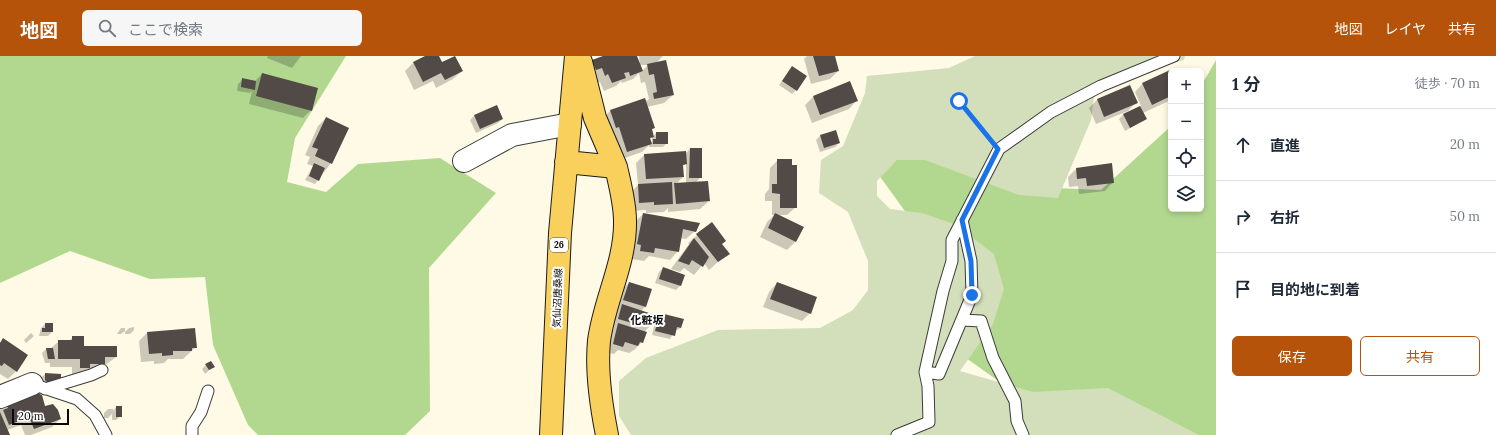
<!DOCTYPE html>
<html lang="ja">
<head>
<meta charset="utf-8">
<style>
  :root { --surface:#fff; --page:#f6f6f7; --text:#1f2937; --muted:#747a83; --line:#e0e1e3; --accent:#b45309 }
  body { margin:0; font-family:Lora,"Noto Sans JP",serif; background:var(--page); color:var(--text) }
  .controls { position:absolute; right:12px; top:12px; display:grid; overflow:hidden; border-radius:6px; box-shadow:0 2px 6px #0003 }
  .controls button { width:36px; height:36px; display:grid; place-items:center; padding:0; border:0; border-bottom:1px solid var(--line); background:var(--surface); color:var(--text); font:20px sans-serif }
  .scale { position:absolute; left:12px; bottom:10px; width:57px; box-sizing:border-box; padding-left:4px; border:2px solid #090909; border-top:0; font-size:11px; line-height:14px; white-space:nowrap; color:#090909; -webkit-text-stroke:3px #fff; paint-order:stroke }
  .stop { position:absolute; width:12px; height:12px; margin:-9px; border:3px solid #1a73e8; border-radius:50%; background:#fff }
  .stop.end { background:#1a73e8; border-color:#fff; box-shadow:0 1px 4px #0008 }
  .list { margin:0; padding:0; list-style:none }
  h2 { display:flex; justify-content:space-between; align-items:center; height:52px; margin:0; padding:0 16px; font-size:17px }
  h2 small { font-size:13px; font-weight:400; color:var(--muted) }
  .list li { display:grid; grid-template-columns:26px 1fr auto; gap:12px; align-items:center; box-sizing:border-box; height:72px; padding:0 16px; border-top:1px solid var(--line) }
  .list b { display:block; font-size:15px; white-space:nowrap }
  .list em { font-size:13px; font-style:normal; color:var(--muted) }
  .actions { display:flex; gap:8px; padding:12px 16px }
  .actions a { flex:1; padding:9px 0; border:1px solid var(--accent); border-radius:6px; text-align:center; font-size:14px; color:var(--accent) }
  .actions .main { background:var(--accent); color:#fff }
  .icon { flex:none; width:22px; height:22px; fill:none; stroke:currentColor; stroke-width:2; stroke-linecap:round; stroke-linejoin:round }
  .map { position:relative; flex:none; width:1216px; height:379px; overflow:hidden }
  header { display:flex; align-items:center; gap:24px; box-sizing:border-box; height:56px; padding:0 20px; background:var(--accent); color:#fff }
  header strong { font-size:19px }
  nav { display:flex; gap:22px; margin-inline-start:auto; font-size:14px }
  .search { width:280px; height:36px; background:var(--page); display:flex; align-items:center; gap:10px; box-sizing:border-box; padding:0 14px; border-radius:6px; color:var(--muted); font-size:15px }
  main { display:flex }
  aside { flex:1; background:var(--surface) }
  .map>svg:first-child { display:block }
  .forest { fill:#b2d890 }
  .cemetery { fill:#d3deba }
  .shadow { fill:#0003; fill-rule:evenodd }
  .building { fill:#524a46 }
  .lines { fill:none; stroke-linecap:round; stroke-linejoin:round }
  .lane-casing { stroke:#3c3c3c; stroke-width:13 }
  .street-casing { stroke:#3c3c3c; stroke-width:24 }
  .primary-casing { stroke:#1a1a1a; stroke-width:24 }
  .path { stroke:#2b2b2b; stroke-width:2.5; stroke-dasharray:4 2; stroke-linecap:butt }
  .lane { stroke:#fff; stroke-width:11 }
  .street { stroke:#fff; stroke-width:22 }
  .primary { stroke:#f9d05c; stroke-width:22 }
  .route { stroke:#1a73e8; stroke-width:5 }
  .labels { text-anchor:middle; stroke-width:4; stroke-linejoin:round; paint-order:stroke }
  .shield { fill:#fff; stroke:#535353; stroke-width:1 }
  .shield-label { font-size:9px; font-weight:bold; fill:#090909 }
  .street-label { font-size:10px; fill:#090909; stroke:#fff }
  .neighbourhood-label { font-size:11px; font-weight:bold; fill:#090909; stroke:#fff }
</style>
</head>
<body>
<header>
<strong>地図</strong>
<div class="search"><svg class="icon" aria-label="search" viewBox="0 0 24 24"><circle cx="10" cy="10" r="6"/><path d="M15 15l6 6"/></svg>ここで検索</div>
<nav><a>地図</a><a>レイヤ</a><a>共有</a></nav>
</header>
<main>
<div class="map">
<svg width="1216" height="379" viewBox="0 0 1216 379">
  <rect width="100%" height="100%" fill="#fffae6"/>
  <path class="forest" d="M0,0H346L295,82L287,126L326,136L358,108L440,102L496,137L429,212L430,355L405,379H258L248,369L213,289L205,221L150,223L70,195L0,227Z
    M1216,4V379H1074L910,262L933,194L873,111L907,79L1008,130L1101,134L1171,70V153H1201V30Z"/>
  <path class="cemetery" d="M975,0H1185L1184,4L1124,20L1094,41L1091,64L1058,142L1019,139L925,104H897L877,125V140L890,153L922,157L954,168L994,198L1004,233L993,268L960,315L1033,336L1108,332L1199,379H631L619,360V325L646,302L718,274L820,272L853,254L868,234V205L848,156L819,137L821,104L843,90L865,37L867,20L949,12Z"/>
  <path class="shadow" d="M268,0H301L292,12L267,2Z
    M427,0H438L441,8L462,15L453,23L436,32L433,25L414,34L405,15L413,7Z
    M606,0H636L642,15L648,9H640L639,0H663L655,8L673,39L664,47L647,51L654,72L651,74L653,81L656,77L667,87L663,91H649V89L642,96L619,104L602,63L610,55L645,46L649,43L645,26L641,27L639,17L633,23L622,27L621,25L616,30L604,35L600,26L596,27L585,13L593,5ZM652,81V85L650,87L649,84Z
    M807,0H834L838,15L830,23L811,28L804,3Z
    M792,11L796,34L792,38L779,29Z
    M1170,15L1171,44L1143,57L1146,63L1125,75L1119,63L1123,59L1141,50L1135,36L1143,27Z
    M262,18L311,54L303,62L249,48L252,35L250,37L237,35L238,28L243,23L255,25Z
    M850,27L857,44L849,53L812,67L805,49L813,41Z
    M1129,30L1136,46L1128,55L1096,68L1089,52L1097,44Z
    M496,50L502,63L498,67L476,77L470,64L474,60Z
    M326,62L331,107L315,128L305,124L313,110L307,108L310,101L305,99L318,70Z
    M836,76L839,87L835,91L820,96L816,84L820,80Z
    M690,93L701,121L696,126L709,145L700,153L668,156V152L664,156L646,157V154L631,155L630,137L638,129L636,107L644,99L685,98ZM686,107V127L676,128L683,121L682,111Z
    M778,104L796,151L787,159H779L802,171L795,186L787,194L760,181L767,166L774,159H772V145H765V138L769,133L770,112Z
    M1111,108L1113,126L1105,135L1079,138L1078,130L1069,131L1068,121L1076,113Z
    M643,158L695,175L686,183L680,182L678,195L670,204L649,200L644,205L632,203L633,197L630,196L635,166Z
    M711,167L721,188L728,197L709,214L704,207L694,219L684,212L680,216L671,213L689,188L688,187Z
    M663,212L684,220L680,230L676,234L655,227L659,216Z
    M629,227L650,234L645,251L641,255L654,259L651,269L644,276L642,286L634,294L629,297L618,294L614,298L605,296L610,276L614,272L610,271L614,258L618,253L615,252L621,235Z
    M777,227L810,257L802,265L763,251L769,236Z
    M660,258L681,272L675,275L670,283L652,279L656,262Z
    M45,268L52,276L48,280H39L41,272Z
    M134,271V274L130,278H125V275L121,278H117L121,272H125V276L129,272Z
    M31,277L34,280L26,287L24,284Z
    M147,277L196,291L183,303H168L164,307L154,308V305L141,306L139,285Z
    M73,281L83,291L116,301L96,316L72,320V311H50V307H45L42,297L46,293H50L59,285H69Z
    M3,284L16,315L8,323L0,318V287Z
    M206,309L213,311L205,318L202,313Z
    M45,318L60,323L41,328V322Z
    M6,346L45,351L60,363L52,371L31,379H25L21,369L7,374L9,379H0V352Z
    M116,351H121V360L116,364H112V358L108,362H104V357L108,353H113V355Z"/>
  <path class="building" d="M425,0H439L442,6L455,0L463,15L445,24L441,17L423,26L413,6Z
    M603,0H637L643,15L630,20L629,16L624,17L626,22L612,27L608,18L605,20L602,12L596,14L592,4Z
    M813,0H835L839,15L819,20Z
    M666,4L674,39L654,43L653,37L657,36L654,18L649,19L647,8Z
    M792,10L807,20L797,35L782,25Z
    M1170,14L1171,40L1152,49L1142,27Z
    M262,17L318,32L312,55L256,40Z
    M242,22L256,25L255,34L241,31Z
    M850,25L858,45L820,59L813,40Z
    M1130,29L1138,47L1104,61L1097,43Z
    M645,42L655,72L652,73L654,81L650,82L652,88L627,96L619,71L616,72L610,54Z
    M497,49L503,63L480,73L474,59Z
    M1140,50L1147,63L1130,72L1123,58Z
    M326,61L349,72L332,108L315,100L318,93L312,91Z
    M836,74L840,87L824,92L820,79Z
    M656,76H668V88H653V83H656Z
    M690,92H702V122H689Z
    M686,95L687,108L683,109L684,121L646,123L644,98Z
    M777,103H792V109H797V152H780V138L772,137V128H777Z
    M314,107L325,112L319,125L309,120Z
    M1112,107L1114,127L1087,130L1086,122L1077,123L1076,112Z
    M708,125L710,145L676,148L674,127Z
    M672,126L673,148L654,149V146L639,147L638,128Z
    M643,157L700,167L696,176L683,173L679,196L655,192L654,197L640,195L641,189L637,188Z
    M775,157L804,171L796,186L768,172Z
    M712,166L726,185L722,188L730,198L718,206L696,178Z
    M694,182L709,201L703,211L692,204L689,209L678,205Z
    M663,211L685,219L681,230L659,223Z
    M629,226L652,233L646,251L623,244Z
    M777,226L817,241L811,258L770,243Z
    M622,248L655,259L652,269L637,265L636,268L618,263Z
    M660,257L684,263L681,272L677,271L675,280L655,275Z
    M45,267H53V276H42V272H45Z
    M618,267L647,276L643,287L640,286L638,290L625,286L623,291L613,288Z
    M195,272L197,292H192V295H173V299L162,300V297L149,298L147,276Z
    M72,280H84V290H117V301H105V308H90V312H80V303H58V284H72Z
    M3,282L28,299L17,316L4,307L2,310L0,309V287Z
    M46,292H53L55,303H48Z
    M211,305L215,311L209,314L205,308Z
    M45,317L61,318V323L48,327L45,324Z
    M33,335L42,339L45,350L53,348L58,354L61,363L34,373L29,361L9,369L3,354L8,352L5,345Z
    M116,350H122V361H116Z
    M0,356L10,379H0Z"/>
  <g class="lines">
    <defs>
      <path id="lane" d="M962,264L981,265L993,302L1015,345L1017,365L1023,379
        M925,316L939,318L972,239L971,205L962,164
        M32,328L77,343L95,359L106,379
        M45,333L91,319L102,314
        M192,379V370L201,356L208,335
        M897,379L929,366L928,330L925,316L943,235L952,205V184L999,93L1051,56L1101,30L1174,0"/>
      <path id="street" d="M464,105L512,79L570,68
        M0,341L32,328"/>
      <path id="primary" d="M581,6L595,62L616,111
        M566,106L616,111C620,129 625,147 625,165C626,206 604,245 599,285C596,315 601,349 607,379
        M551,379L560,177L576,0"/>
    </defs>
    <use href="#lane" class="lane-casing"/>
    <use href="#street" class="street-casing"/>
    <use href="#primary" class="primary-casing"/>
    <path class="path" d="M959,45L989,81"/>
    <use href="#lane" class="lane"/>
    <use href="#street" class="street"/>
    <use href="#primary" class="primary"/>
  </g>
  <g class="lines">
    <path class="route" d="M959,45L998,93L962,164L971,205L972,239"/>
  </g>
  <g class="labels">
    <rect class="shield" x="550" y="182" width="18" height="14" rx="3"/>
    <g class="shield-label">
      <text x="559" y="192">26</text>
    </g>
    <g class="street-label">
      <text transform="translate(557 242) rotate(-88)" y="4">気仙沼唐桑線</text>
    </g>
    <g class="neighbourhood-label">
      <text x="647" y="268">化粧坂</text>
    </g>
  </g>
</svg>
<div class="controls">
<button>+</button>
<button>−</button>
<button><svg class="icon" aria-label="locate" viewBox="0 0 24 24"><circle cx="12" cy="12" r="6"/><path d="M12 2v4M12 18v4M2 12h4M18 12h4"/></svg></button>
<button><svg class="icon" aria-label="layers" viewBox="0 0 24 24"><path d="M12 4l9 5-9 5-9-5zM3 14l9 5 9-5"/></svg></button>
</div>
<div class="scale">20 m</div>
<div class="stop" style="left:959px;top:45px"></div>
<div class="stop end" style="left:972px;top:239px"></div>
</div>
<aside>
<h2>1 分<small>徒歩 · 70 m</small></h2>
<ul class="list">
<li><svg class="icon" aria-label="ahead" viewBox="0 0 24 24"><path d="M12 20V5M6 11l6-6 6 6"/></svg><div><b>直進</b></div><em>20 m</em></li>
<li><svg class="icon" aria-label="right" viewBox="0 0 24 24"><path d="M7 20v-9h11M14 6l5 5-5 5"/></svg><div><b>右折</b></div><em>50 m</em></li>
<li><svg class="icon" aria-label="arrive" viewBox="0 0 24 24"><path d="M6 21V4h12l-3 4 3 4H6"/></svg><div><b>目的地に到着</b></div></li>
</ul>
<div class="actions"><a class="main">保存</a><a>共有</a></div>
</aside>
</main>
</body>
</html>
